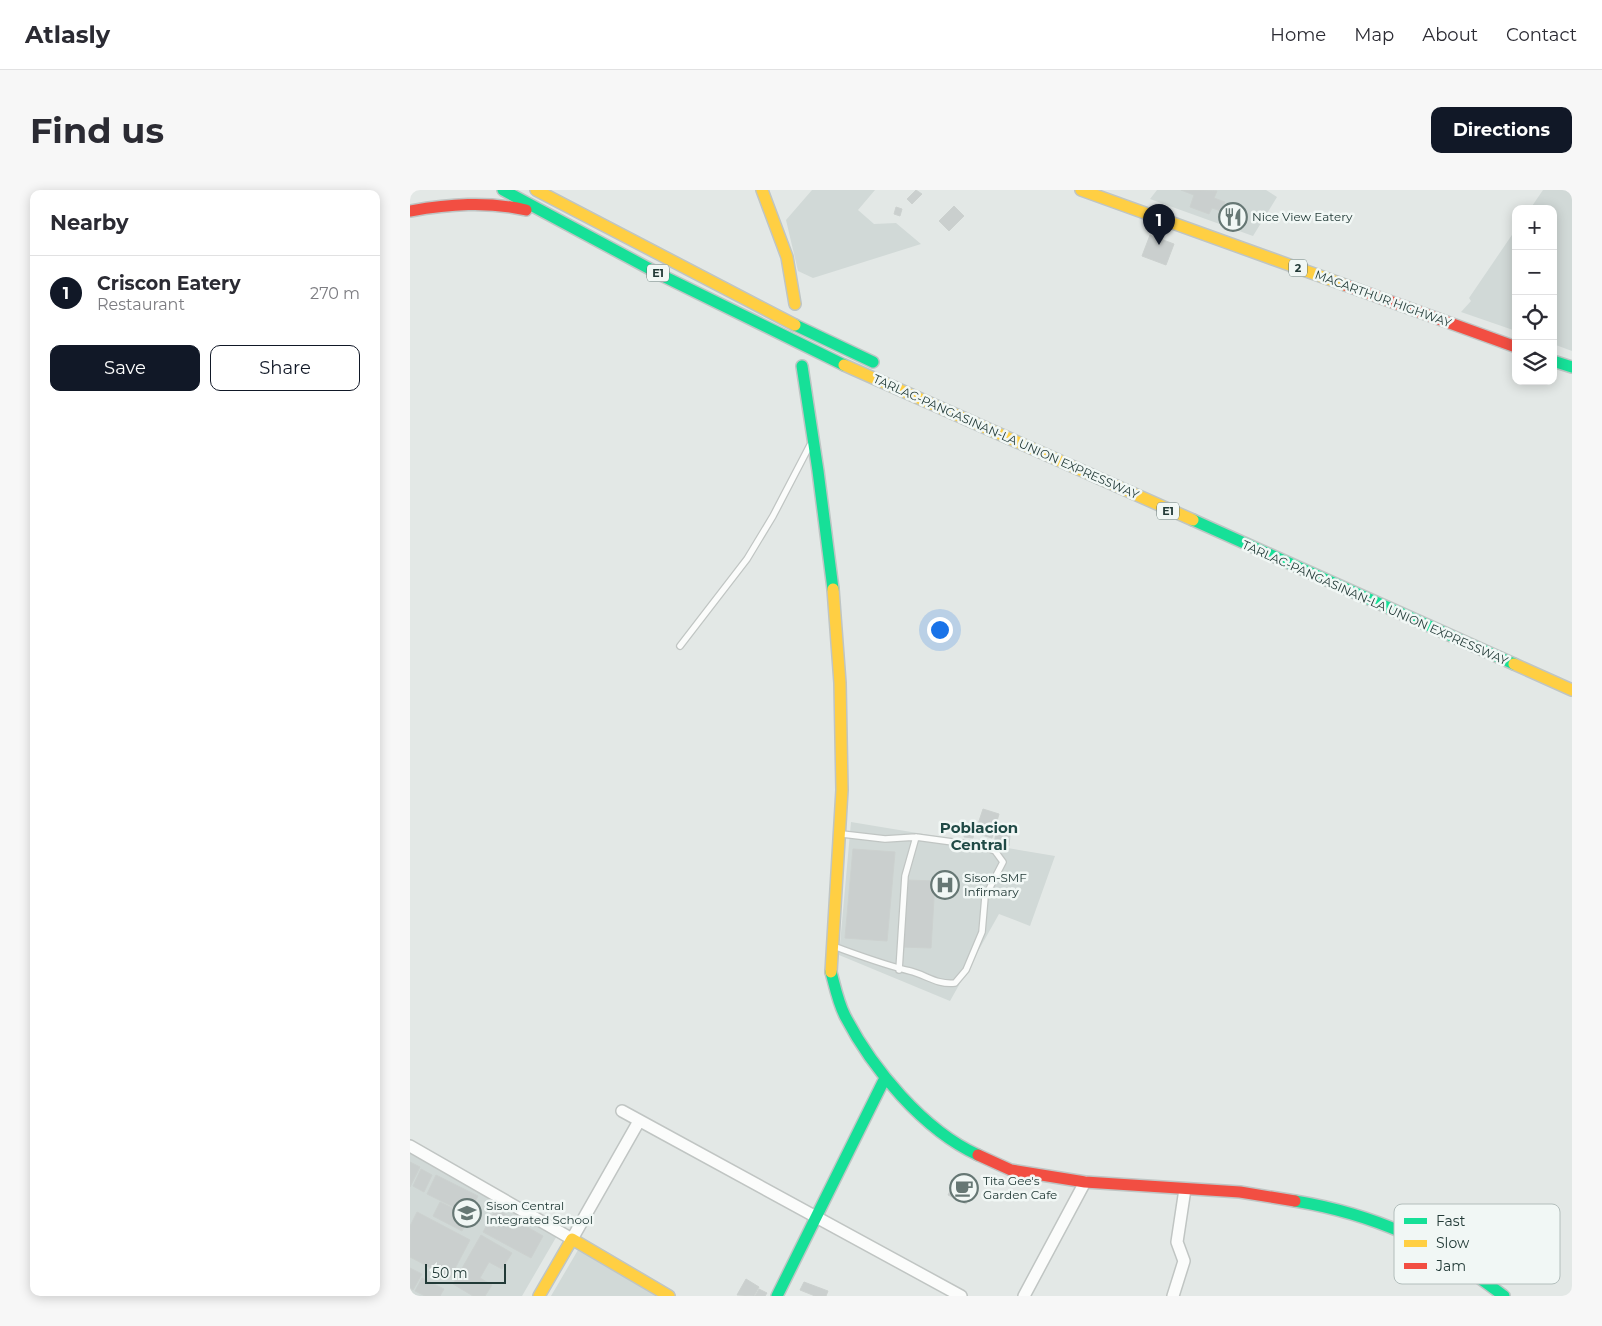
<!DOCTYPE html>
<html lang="en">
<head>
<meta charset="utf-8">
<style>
  :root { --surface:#fff; --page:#f7f7f7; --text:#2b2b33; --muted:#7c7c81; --line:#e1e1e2; --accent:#111827 }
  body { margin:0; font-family:Montserrat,sans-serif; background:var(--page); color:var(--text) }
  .controls { position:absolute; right:15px; top:15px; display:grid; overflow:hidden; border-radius:10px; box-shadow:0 2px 12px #0003 }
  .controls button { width:45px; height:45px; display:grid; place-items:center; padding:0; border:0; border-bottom:1px solid var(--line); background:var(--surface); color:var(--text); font:25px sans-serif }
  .scale { position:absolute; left:15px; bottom:12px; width:81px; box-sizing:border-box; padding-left:5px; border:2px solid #223a37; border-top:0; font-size:14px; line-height:18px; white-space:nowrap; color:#223a37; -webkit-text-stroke:4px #f1f7f5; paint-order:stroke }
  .you { position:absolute; left:529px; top:439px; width:18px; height:18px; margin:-12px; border:4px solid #fff; border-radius:50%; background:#1a73e8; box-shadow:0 0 0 8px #1a73e833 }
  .badge { display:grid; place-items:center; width:32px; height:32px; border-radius:50%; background:var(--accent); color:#fff; font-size:16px; font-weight:700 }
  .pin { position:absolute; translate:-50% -41px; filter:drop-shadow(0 1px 2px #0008) }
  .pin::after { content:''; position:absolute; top:26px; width:18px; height:15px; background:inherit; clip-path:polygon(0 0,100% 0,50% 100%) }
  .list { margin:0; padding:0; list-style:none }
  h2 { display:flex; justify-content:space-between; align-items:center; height:65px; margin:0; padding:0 20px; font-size:21px }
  h2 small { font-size:16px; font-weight:400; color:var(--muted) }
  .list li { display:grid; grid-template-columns:32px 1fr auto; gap:15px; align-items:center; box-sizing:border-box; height:75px; padding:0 20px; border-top:1px solid var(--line) }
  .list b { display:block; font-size:19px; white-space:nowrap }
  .list p { margin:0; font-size:16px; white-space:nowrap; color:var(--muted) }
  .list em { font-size:16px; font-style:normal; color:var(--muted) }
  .actions { display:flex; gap:10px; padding:15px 20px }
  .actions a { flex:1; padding:11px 0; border:1px solid var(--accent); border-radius:10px; text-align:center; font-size:18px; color:var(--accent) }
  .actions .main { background:var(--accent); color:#fff }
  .icon { flex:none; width:28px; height:28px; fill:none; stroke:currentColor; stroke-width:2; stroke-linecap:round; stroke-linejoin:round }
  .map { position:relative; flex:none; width:1162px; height:1106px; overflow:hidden; border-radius:10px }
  header { display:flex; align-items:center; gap:30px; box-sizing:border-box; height:70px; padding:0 25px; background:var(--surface); border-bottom:1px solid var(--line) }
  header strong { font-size:24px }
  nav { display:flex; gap:28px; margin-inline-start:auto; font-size:18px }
  .intro { display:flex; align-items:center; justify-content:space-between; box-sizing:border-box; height:120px; padding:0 30px }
  h1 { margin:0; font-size:35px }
  .button { padding:12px 22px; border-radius:10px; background:var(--accent); color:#fff; font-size:18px; font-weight:700 }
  main { display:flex; gap:30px; padding:0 30px }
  aside { flex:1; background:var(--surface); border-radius:10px; box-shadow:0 2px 12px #0003 }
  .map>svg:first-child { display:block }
  .built { fill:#d1d9d7 }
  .building { fill:#cacfce; stroke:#ccd1cf }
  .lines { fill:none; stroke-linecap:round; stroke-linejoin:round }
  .lane-casing { stroke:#c0c5c3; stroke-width:8 }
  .street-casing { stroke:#c0c5c3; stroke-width:14 }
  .fast-casing { stroke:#bfc5c4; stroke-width:14 }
  .slow-casing { stroke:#bfc5c4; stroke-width:14 }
  .jam-casing { stroke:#bfc5c4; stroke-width:14 }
  .lane { stroke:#fbfcfb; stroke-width:5.5 }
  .street { stroke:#fbfcfb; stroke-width:11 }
  .fast { stroke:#16e098; stroke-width:11 }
  .slow { stroke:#ffcf43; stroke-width:11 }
  .jam { stroke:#f24e42; stroke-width:11 }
  .labels { text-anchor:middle; stroke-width:5; stroke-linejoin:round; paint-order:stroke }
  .shield { fill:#f1f7f5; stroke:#607370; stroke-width:1 }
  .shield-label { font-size:11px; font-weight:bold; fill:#223a37 }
  .poi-label { font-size:12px; fill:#223a37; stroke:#f1f7f5; text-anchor:start }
  .street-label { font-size:12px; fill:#223a37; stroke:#f1f7f5 }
  .quarter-label { font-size:15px; font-weight:bold; fill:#204a46; stroke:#f1f7f5 }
  .key { fill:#f1f7f5; stroke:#b3bebc; stroke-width:1 }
  .key-label { font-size:14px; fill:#223a37 }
</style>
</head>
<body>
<header>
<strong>Atlasly</strong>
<nav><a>Home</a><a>Map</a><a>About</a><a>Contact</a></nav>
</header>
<div class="intro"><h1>Find us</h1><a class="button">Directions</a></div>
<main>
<aside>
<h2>Nearby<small></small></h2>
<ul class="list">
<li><span class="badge">1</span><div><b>Criscon Eatery</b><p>Restaurant</p></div><em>270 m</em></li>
</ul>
<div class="actions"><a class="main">Save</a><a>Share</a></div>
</aside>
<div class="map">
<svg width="1162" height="1106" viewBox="0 0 1162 1106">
  <rect width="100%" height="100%" fill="#e3e8e6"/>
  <path class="built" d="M402,0H465L448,20L464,34L486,33L511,54L403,88L388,81L376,30Z
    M747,0H856L867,7L843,46L740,9Z
    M1133,0H1162V161L1143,154V19H1120Z
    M1106,39V141L1051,122L1061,111L1059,108Z
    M441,632L645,666L620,736L589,724L540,811L429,765Z
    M0,957L148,1044L112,1106H3L0,1104Z
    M168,1060L246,1106H141Z"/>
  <path class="building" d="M506,0L512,4L502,14L497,9Z
    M771,0L807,1L804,8L815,12L811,21L802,18L799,24L780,17L784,5Z
    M544,16L554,26L539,41L529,31Z
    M486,17L492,19L490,26L484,24Z
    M740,45L764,54L756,75L732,66Z
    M573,619L589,624L582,648L565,643Z
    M555,636L565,638L563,648L554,647Z
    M586,643L600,645L599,656L584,654Z
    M443,659L485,662L477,751L435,748Z
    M496,690L525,691L521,758L492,757Z
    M0,972L10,977L0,997Z
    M11,979L22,985L14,1002L3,996Z
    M26,985L68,1006L58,1024L17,1004Z
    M548,986L566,995L556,1014L538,1005Z
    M30,1012L59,1026L52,1041L23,1026Z
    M86,1019L133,1046L121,1068L73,1042Z
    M7,1022L60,1050L40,1088L0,1067V1036Z
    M71,1045L102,1063L92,1079L79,1072L70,1088L82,1095L75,1106H63L43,1094Z
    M0,1078L12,1084L3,1100L0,1098Z
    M12,1088L34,1099L30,1106H15L5,1101Z
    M336,1089L349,1097L344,1106L327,1105Z
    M394,1092L418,1101L416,1106H405L390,1100Z
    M349,1099L357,1103L355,1106H345Z"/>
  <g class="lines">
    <defs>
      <path id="lane" d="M270,456L337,369L363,326L400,255
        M423,756C448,765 474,775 500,781C516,785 527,795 545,793L556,780L572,742L575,707L593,672L585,661L572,656L506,647L475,649L432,644
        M489,780L495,686L506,647"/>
      <path id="street" d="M212,921L551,1106
        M0,956L162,1049L229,931
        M614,1106L675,992
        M763,1106L774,1071L767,1052L775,999"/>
      <path id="fast" d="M93,0L253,86L434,175
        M385,135L463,172
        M1143,171L1162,177
        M392,176L408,281L423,399
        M783,330L1104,474
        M421,782C425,797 428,812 435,826C462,878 513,940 568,965
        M885,1011C921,1017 960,1028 994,1043C1030,1058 1063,1083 1094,1106
        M367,1106L475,888"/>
      <path id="slow" d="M126,0L385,135
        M352,0L377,67L385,114
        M671,0L935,95
        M434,175L783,330
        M1104,474L1162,500
        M421,782L432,600L430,493L423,399
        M129,1106L162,1049L259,1106"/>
      <path id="jam" d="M0,21C39,14 77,11 116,20
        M935,95L1106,157
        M568,965L601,980L675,992L830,1002L885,1011"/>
    </defs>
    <use href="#lane" class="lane-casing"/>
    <use href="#street" class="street-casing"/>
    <use href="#fast" class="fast-casing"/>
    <use href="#slow" class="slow-casing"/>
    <use href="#jam" class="jam-casing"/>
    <use href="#lane" class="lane"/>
    <use href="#street" class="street"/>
    <use href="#fast" class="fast"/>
    <use href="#slow" class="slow"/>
    <use href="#jam" class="jam"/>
  </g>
  <defs>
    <symbol id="restaurant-ring" viewBox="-11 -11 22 22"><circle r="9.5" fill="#f1f7f5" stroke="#667774" stroke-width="1.5"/><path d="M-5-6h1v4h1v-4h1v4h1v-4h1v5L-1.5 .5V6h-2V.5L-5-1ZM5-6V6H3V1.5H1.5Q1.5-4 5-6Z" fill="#667774"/></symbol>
    <symbol id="hospital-ring" viewBox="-11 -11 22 22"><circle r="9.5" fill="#f1f7f5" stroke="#667774" stroke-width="1.5"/><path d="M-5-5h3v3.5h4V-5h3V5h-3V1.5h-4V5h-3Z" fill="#667774"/></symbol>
    <symbol id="cafe-ring" viewBox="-11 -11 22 22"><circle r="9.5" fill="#f1f7f5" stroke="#667774" stroke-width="1.5"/><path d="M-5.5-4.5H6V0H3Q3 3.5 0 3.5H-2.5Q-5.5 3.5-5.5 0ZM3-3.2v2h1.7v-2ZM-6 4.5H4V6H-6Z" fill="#667774"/></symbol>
    <symbol id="school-ring" viewBox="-11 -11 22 22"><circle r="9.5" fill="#f1f7f5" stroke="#667774" stroke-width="1.5"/><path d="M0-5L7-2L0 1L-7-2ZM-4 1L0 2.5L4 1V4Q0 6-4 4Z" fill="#667774"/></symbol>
  </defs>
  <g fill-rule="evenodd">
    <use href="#restaurant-ring" x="807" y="11" width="32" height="32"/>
    <use href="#hospital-ring" x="519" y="679" width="32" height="32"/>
    <use href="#cafe-ring" x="538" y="982" width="32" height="32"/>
    <use href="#school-ring" x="41" y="1007" width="32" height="32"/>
  </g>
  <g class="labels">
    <g class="shield">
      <rect x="879" y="69.5" width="18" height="17" rx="4"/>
      <rect x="237" y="74.5" width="22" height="17" rx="4"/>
      <rect x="747" y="312.5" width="22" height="17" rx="4"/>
    </g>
    <g class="shield-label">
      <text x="888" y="82">2</text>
      <text x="248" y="87">E1</text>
      <text x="758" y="325">E1</text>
    </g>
    <g class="poi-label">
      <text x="842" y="31">Nice View Eatery</text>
      <text x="554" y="692">Sison-SMF<tspan x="554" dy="14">Infirmary</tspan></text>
      <text x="573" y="995">Tita Gee's<tspan x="573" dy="14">Garden Cafe</tspan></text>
      <text x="76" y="1020">Sison Central<tspan x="76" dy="14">Integrated School</tspan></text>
    </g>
    <g class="street-label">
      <text transform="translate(973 109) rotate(20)" y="4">MACARTHUR HIGHWAY</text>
      <text transform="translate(596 247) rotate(24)" y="4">TARLAC-PANGASINAN-LA UNION EXPRESSWAY</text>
      <text transform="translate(965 413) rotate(24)" y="4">TARLAC-PANGASINAN-LA UNION EXPRESSWAY</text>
    </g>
    <g class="quarter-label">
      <text x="569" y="643">Poblacion<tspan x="569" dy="17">Central</tspan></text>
    </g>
  </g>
  <rect x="984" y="1014" width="166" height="80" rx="8" class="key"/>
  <rect x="994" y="1028" width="23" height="6" fill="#16e098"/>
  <rect x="994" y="1050" width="23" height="7" fill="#ffcf43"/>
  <rect x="994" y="1073" width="23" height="6" fill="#f24e42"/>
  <g class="key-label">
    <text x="1026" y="1036">Fast</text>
    <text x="1026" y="1058">Slow</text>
    <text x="1026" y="1081">Jam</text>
  </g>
</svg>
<div class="controls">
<button>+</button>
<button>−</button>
<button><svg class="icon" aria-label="locate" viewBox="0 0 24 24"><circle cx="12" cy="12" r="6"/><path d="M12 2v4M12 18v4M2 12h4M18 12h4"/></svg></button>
<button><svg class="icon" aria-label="layers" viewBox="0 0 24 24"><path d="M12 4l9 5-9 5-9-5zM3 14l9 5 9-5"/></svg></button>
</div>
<div class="scale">50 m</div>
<div class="you"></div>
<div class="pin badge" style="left:749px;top:55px">1</div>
</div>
</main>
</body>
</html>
